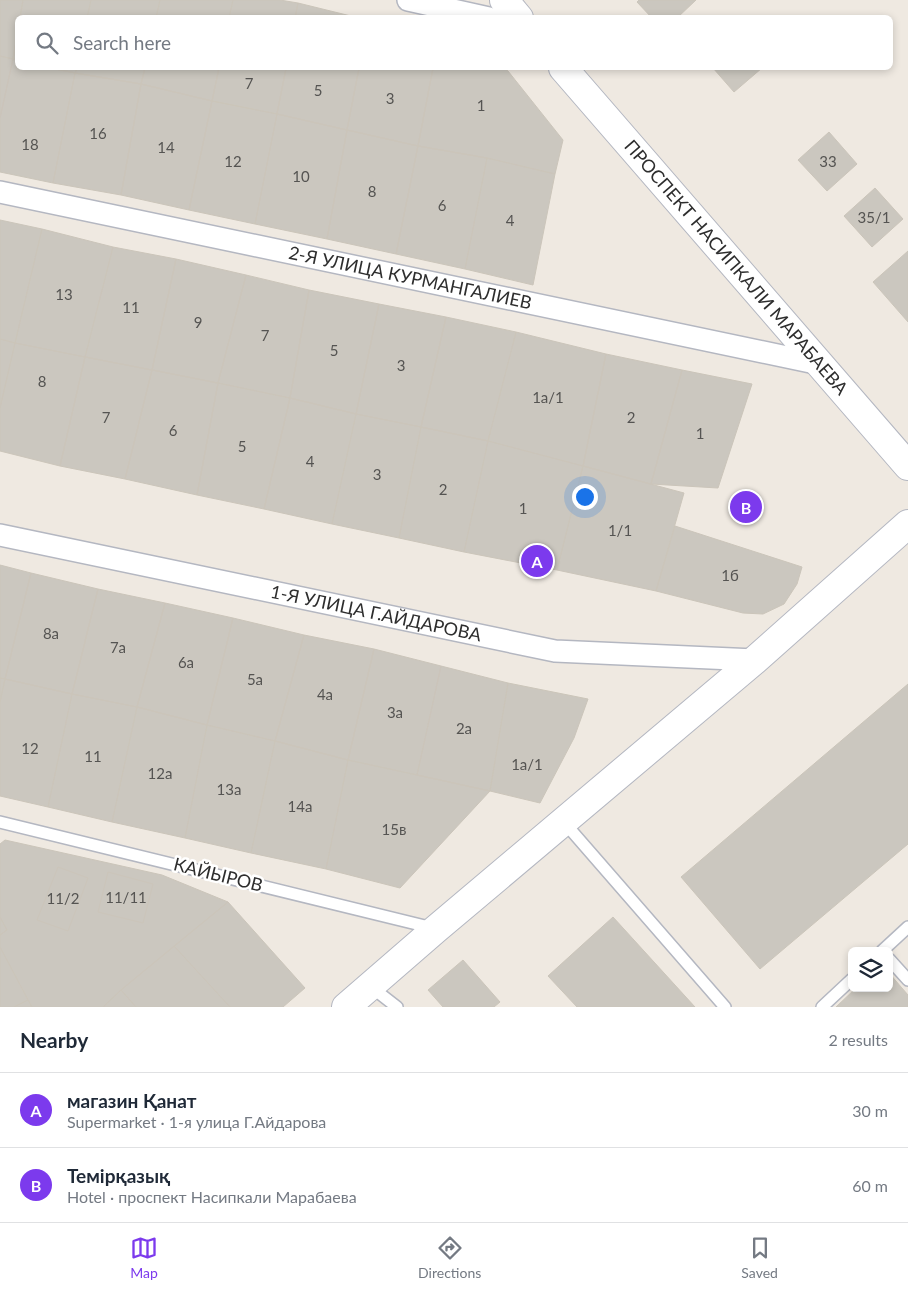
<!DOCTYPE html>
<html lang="en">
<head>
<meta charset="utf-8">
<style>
  :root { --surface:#fff; --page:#f6f6f7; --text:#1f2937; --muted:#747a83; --line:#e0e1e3; --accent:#7c3aed }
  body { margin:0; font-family:Lato,sans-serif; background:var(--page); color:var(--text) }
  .controls { position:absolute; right:15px; bottom:15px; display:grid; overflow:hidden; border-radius:8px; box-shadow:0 2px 8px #0003 }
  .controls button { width:45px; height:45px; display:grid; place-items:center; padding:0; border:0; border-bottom:1px solid var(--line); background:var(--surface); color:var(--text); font:25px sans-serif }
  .you { position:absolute; left:584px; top:496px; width:18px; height:18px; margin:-12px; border:4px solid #fff; border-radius:50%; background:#1a73e8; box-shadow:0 0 0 8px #1a73e833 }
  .badge { display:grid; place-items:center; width:32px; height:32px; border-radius:50%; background:var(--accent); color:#fff; font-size:16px; font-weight:700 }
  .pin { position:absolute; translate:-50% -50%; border:2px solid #fff; box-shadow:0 1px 5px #0006 }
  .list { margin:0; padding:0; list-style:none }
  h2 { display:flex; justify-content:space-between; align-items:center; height:65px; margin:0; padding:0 20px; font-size:21px }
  h2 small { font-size:16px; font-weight:400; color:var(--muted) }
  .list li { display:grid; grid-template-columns:32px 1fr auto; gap:15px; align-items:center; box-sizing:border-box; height:75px; padding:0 20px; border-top:1px solid var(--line) }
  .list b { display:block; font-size:19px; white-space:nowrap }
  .list p { margin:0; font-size:16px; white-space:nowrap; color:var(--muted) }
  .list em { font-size:16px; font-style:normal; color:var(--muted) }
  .icon { flex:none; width:28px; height:28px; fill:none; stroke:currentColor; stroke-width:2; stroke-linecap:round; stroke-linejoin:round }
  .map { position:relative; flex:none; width:908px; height:1007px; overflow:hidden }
  .search { position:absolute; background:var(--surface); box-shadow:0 2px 8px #0003; left:15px; right:15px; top:15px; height:55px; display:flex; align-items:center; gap:12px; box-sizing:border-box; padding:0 18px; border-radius:8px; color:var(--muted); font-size:19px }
  .sheet { height:215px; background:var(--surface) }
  nav { display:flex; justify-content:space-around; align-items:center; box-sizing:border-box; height:70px; border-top:1px solid var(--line); background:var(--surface); font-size:14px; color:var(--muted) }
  nav a { display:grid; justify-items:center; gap:2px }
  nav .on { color:var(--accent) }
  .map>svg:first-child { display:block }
  .building { fill:#cbc7bf; stroke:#cbc5ba }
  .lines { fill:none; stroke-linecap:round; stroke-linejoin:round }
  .lane-casing { stroke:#b4b7c1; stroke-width:14 }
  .street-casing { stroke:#b4b7c1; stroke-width:24 }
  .secondary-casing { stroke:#b4b7c1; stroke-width:30 }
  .lane { stroke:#fff; stroke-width:11 }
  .street { stroke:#fff; stroke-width:21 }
  .secondary { stroke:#fff; stroke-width:28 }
  .labels { text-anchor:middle; stroke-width:5; stroke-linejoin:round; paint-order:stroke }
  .number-label { font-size:15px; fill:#555452 }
  .street-label { font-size:18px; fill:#2e2e2e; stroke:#fff }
</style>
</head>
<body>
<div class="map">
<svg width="908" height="1007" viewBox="0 0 908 1007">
  <rect width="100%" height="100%" fill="#efe9e1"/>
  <path class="building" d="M0,0H23L20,18H18V30L13,59L0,56Z
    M23,0H91L87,18H20Z
    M91,0H160L156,18H87Z
    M160,0H233L229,18H156Z
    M233,0H280L298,3L295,18H229Z
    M639,0H696L677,18H652L637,2Z
    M298,3L359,18H295Z
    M18,30V60L13,59Z
    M0,56L13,59L0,118Z
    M13,59L18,60V68H51L75,73L53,183L0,172V118Z
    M51,68H77L75,73Z
    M77,68H145L141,84L75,73Z
    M145,68H219L212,101L141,84Z
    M219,68H286L277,114L212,101Z
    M286,68H359L347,130L277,114Z
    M359,68H433L418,146L347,130Z
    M433,68H503L508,71L563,140L555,174L487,158L418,146Z
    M713,68H762L734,92Z
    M75,73L141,84L121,195L53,183Z
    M141,84L212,101L189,210L121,195Z
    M212,101L277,114L255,224L189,210Z
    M277,114L347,130L327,239L255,224Z
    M347,130L418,146L396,254L327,239Z
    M829,132L857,164L827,191L798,160Z
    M418,146L487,158L465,269L396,254Z
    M487,158L555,174L533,285L465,269Z
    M875,188L903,219L872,247L844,216Z
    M0,220L42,229L15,343L0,339Z
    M42,229L113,247L85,357L15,343Z
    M113,247L176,259L152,370L85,357Z
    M908,251V322L873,282Z
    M176,259L246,275L218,383L152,370Z
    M246,275L309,290L290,398L218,383Z
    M309,290L379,304L356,414L290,398Z
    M379,304L446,317L421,427L356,414Z
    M446,317L516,332L488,441L421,427Z
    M516,332L606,354L583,466L488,441Z
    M0,339L15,343L0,408Z
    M15,343L85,357L60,466L0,451V408Z
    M606,354L682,370L651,484L583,466Z
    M85,357L152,370L125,479L60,466Z
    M152,370L218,383L197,495L125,479Z
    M682,370L752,384L718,488L651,484Z
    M218,383L290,398L264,509L197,495Z
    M290,398L356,414L332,524L264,509Z
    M356,414L421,427L399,538L332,524Z
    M421,427L488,441L464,552L399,538Z
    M488,441L583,466L557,570L464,552Z
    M583,466L684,493L656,591L557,570Z
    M675,526L802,567L797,584L784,604L763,614L743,613L656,591Z
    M0,565L31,573L5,679L0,678Z
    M31,573L98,589L72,694L5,679Z
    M98,589L165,603L137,707L72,694Z
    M165,603L233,618L207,725L137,707Z
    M233,618L304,635L275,741L207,725Z
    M304,635L374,649L348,760L275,741Z
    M374,649L441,666L417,775L348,760Z
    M441,666L508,683L490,791L417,775Z
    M0,678L5,679L0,702Z
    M5,679L72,694L48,807L0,796V702Z
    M508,683L588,699L574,738L540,803L490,791Z
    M908,684V844L760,969L681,877Z
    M72,694L137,707L112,822L48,807Z
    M137,707L207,725L185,838L112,822Z
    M207,725L275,741L251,853L185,838Z
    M275,741L348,760L326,869L251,853Z
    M348,760L417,775L490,791L400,888L326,869Z
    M5,840L162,875L228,902L121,990L103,1007H32L0,947V935L7,930L0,917V844Z
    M58,867L88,878L68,931L37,920Z
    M108,872L153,884L143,923L98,912Z
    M228,902L305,988L283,1007H230L174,946Z
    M0,917L7,930L0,935Z
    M613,917L695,1007H577L548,976Z
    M174,946L230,1007H136L121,990Z
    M0,947L28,1000L14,1007H0Z
    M463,960L500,1002L494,1007H443L428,990Z
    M889,973L908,995V1007H836L856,988H889Z
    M121,990L136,1007H103Z
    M28,1000L32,1007H14Z"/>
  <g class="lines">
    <defs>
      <path id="lane" d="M563,821L725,1007
        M0,822L433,928
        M882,951L908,927
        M889,959L908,980
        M370,986L397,1007
        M822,1007L852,979"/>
      <g id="street">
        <path d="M408,0L489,18"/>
        <path id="s1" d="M0,192L820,364"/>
        <path id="s2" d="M0,535L555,651L755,660"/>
      </g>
      <g id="secondary">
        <path d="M504,0L519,18"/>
        <path id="s3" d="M563,68L908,466"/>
        <path d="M346,1007L436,929L755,660L908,524"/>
      </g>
    </defs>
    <use href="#lane" class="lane-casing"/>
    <use href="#street" class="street-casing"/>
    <use href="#secondary" class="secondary-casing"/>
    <use href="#lane" class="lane"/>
    <use href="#street" class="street"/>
    <use href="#secondary" class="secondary"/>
  </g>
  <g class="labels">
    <g class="number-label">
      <text x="249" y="89">7</text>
      <text x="318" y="96">5</text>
      <text x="390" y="104">3</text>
      <text x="481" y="111">1</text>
      <text x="98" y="139">16</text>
      <text x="30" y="150">18</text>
      <text x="166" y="153">14</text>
      <text x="233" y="167">12</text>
      <text x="828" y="167">33</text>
      <text x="301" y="182">10</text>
      <text x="372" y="197">8</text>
      <text x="442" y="211">6</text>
      <text x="874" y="223">35/1</text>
      <text x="510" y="226">4</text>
      <text x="64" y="300">13</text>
      <text x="131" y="313">11</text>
      <text x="198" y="328">9</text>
      <text x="265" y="341">7</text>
      <text x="334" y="356">5</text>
      <text x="401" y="371">3</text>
      <text x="42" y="387">8</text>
      <text x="548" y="403">1а/1</text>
      <text x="106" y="423">7</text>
      <text x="631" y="423">2</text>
      <text x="173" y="436">6</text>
      <text x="700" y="439">1</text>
      <text x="242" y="452">5</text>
      <text x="310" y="467">4</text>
      <text x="377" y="480">3</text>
      <text x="443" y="495">2</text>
      <text x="523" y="514">1</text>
      <text x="620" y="536">1/1</text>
      <text x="730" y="581">1б</text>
      <text x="51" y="639">8а</text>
      <text x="118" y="653">7а</text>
      <text x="186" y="668">6а</text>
      <text x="255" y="685">5а</text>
      <text x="325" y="700">4а</text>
      <text x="395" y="718">3а</text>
      <text x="464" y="734">2а</text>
      <text x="30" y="754">12</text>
      <text x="93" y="762">11</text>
      <text x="527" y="770">1а/1</text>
      <text x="160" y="779">12а</text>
      <text x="229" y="795">13а</text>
      <text x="300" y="812">14а</text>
      <text x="394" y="835">15в</text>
      <text x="126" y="903">11/11</text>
      <text x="63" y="904">11/2</text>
    </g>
    <g class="street-label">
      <text dy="6" stroke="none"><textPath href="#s3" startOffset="264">ПРОСПЕКТ НАСИПКАЛИ МАРАБАЕВА</textPath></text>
      <text dy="6" stroke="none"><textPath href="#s1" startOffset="419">2-Я УЛИЦА КУРМАНГАЛИЕВ</textPath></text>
      <text dy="6" stroke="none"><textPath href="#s2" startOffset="384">1-Я УЛИЦА Г.АЙДАРОВА</textPath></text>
      <text transform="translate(218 875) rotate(14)" y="6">КАЙЫРОВ</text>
    </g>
  </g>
</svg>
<div class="controls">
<button><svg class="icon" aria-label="layers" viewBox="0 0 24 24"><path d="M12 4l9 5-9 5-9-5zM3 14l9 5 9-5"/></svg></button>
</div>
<div class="you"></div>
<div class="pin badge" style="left:537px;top:561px">A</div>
<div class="pin badge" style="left:746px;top:507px">B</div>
<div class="search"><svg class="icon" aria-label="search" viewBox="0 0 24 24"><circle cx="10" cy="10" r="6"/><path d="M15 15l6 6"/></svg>Search here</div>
</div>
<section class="sheet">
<h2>Nearby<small>2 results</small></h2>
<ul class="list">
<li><span class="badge">A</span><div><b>магазин Қанат</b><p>Supermarket · 1-я улица Г.Айдарова</p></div><em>30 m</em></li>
<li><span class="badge">B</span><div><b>Темірқазық</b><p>Hotel · проспект Насипкали Марабаева</p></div><em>60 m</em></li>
</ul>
</section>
<nav>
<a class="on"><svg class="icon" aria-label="map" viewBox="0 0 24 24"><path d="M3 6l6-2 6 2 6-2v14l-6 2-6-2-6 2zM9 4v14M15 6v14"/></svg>Map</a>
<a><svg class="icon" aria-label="directions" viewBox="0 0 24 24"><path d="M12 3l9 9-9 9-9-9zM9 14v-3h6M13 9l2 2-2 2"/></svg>Directions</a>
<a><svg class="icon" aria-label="saved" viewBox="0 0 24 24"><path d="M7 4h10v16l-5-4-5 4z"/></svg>Saved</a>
</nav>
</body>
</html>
